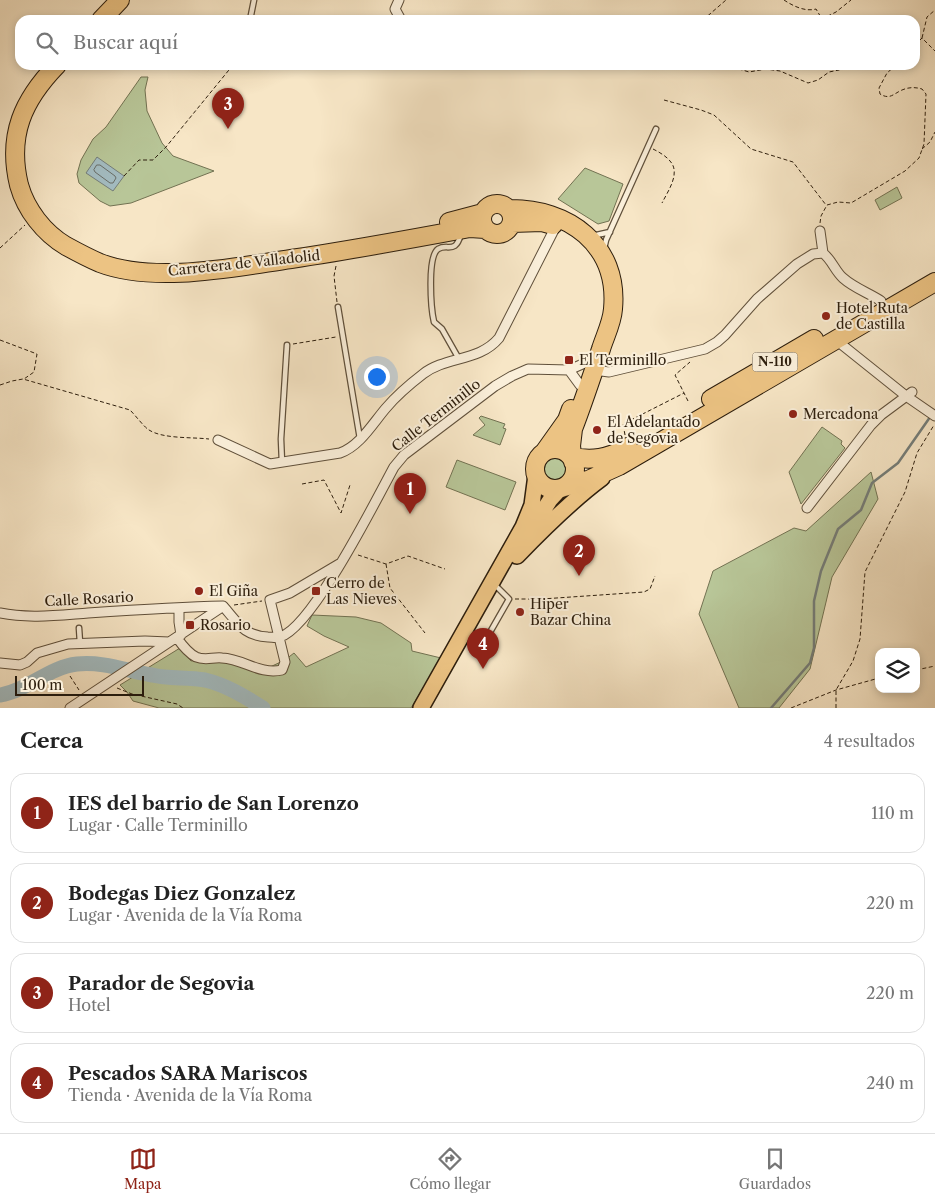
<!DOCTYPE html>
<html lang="es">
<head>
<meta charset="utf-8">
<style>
  :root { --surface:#fff; --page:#f2f2f2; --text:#222; --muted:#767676; --line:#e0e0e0; --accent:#8f2418 }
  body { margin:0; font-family:"Libre Caslon Text",serif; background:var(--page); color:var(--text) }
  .controls { position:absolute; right:15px; bottom:15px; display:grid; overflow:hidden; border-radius:10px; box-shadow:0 2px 8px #0003 }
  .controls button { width:45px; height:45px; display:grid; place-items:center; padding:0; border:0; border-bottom:1px solid var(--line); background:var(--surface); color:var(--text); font:25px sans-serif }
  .scale { position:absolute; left:15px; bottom:12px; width:129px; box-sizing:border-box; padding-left:5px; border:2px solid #2d1e0d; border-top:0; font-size:14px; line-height:18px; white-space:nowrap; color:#2d1e0d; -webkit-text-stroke:4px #faefda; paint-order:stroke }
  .you { position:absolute; left:376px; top:376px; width:18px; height:18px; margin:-12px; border:4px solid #fff; border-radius:50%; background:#1a73e8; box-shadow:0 0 0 8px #1a73e833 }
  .badge { display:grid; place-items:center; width:32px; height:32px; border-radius:50%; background:var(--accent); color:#fff; font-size:16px; font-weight:700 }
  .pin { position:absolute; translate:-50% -41px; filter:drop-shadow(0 1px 2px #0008) }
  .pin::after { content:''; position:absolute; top:26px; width:18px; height:15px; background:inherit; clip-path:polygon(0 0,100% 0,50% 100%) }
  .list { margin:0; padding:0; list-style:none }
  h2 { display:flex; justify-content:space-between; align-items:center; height:65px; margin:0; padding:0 20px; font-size:21px }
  h2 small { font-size:16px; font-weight:400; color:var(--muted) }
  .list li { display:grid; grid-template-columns:32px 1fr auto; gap:15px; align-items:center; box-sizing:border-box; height:80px; margin:0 10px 10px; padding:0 10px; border:1px solid var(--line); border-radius:15px }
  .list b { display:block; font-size:19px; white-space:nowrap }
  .list p { margin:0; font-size:16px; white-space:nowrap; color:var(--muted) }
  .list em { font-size:16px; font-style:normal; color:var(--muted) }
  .icon { flex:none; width:28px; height:28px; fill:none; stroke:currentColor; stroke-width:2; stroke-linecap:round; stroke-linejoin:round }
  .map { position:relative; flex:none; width:935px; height:708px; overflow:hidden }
  .search { position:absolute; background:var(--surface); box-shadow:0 2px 8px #0003; left:15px; right:15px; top:15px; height:55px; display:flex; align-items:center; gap:12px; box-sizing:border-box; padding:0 18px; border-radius:15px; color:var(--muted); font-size:19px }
  .sheet { height:425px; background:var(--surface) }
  nav { display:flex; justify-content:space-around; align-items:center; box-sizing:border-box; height:70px; border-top:1px solid var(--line); background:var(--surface); font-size:14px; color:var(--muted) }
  nav a { display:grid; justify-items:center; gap:2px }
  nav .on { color:var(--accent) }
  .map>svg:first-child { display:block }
  .green { fill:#b8c698; stroke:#727252 }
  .water { fill:#a3bcc1; stroke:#747d79 }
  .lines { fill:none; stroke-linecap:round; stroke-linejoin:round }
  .shore { stroke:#686d67; stroke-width:1 }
  .stream { stroke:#747d79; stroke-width:2.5 }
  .river { stroke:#a3bcc1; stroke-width:15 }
  .lane-casing { stroke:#60503b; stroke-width:7 }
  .street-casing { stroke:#60503b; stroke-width:11 }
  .primary-casing { stroke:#2d1e0d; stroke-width:18 }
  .highway-casing { stroke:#2d1e0d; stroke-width:20 }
  .path { stroke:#2d1e0d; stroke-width:1; stroke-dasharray:4 2.5; stroke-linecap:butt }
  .lane { stroke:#faefda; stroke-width:4.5 }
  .street { stroke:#faefda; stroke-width:9 }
  .primary { stroke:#ecc383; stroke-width:15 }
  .highway { stroke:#ecc383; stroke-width:18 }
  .poi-dot { fill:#8f2418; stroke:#faefda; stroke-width:2 }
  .labels { text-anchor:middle; stroke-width:4; stroke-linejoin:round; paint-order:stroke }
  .shield { fill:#faefda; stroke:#6a5d4a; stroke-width:1 }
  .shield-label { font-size:12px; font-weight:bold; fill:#2d1e0d }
  .street-label { font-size:14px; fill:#2d1e0d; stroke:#faefda }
  .poi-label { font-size:14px; fill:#2d1e0d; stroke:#faefda; text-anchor:start }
</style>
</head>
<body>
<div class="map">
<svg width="935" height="708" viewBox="0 0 935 708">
  <rect width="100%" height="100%" fill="#f7e6c6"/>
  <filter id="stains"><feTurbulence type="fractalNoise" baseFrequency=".004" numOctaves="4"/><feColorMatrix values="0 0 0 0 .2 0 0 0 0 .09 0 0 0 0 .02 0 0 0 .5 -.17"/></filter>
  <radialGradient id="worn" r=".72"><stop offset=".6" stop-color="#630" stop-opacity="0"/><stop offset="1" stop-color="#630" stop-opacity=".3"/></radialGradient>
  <path class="green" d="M141,77H148L145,90L147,111L162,143L173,156L214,171L131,203L110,206L100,201L79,183L77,174L81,160L93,139L106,127Z
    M585,168L623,184L609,221L598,224L558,199Z
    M897,187L902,198L880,210L875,200Z
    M481,416L505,424L503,428L506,429L500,445L473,435L485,425L479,418Z
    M822,427L842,441L841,444L845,448L801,504L789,472Z
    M544 469a11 11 0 1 1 22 0a11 11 0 1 1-22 0Z
    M457,460L516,482L505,510L446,487Z
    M871,472L878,499L832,577L810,669L779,708H739L699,614L713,571L794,528L806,531Z
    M312,615L356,617L381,623L411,643L412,651L441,658L411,708H159L133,701L127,692L120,685L180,648L191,661L204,658L270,667L285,660L294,653L306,667L349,647L324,636L307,626Z"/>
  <path class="water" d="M97,157L124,176L113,191L86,173Z"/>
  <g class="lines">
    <path class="shore" d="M97,165H100L115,176L116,178L113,183H110L95,172L94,170Z"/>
    <path class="stream" d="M771,708L810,663L814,648V601L821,571L838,529L861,510L872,483L898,463L935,410"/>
    <path class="river" d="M0,695C27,691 49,667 77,664C102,661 128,671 152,675C169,679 187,677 205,680C226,685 244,696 263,708"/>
    <defs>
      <path id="lane" d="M250,20L254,0
        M592,236L610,232
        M604,249L606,240L656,129
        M338,307L360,439
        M459,359L442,329L434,322C431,309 427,257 438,249C448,243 455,255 461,234
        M282,463L281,439L287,345
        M79,628L80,643
        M471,637L485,641L509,599L498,588"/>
      <path id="street" d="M399,0L395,9L401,20
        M820,231L823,253
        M836,340L906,396L935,416
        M569,370L580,385
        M594,370L609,372L705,349L717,342L725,335L757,299L797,264L813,254L823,253C832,260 835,271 843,278C854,288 869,293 881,301
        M218,440L270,464L340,453C360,446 373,423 386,408C397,395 410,384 423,374C446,356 479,362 499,338L556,226
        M807,508L871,425L881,415L912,392
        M223,606C238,623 244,636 268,637C272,637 276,638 280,637C312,628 376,500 394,467L404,455L495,386L512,376L528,369L569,370L587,362
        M179,608V622L181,635
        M0,613C28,619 60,615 88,613C133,610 178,607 223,606
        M177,638C182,645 188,653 196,657C205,661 213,657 222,658C244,659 259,675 282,670L285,662L270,600L290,593L339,564
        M0,663L20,665L27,662L37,653L68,644L145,641L169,642
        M70,708L222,607"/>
      <path id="primary" d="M527,536L550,500L561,488
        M517,556C544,528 571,501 602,478
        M421,708L523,527L532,505L536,475"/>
      <path id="highway" d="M101,20L120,0
        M57,65C23,100 7,135 19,185C26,210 44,233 66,246C77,252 88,258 100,263C155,284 235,267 291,259C351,250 411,239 470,228L485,229
        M482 219a15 15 0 1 1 30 0a15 15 0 1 1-30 0Z
        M509,209C568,208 619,245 613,309C612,323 605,336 601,349C592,376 583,403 573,429L571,446L573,462
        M449,222L483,213
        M512,223L542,222L553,225
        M711,399L814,339
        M535 469a20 20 0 1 1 40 0a20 20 0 1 1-40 0Z
        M545,451L567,420L571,409
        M570,456C591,462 609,458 628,447
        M564,487L588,480L619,466L935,282"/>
    </defs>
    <use href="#lane" class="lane-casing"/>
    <use href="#street" class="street-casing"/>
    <use href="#primary" class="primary-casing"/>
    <use href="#highway" class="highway-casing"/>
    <path class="path" d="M784,0C793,6 805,12 816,9L822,19L836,12L851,0
      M413,20L414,19
      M703,20L726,0
      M922,38L927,17L935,10
      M915,45L922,38L935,51
      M698,65H700
      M726,65L749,72L766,69L780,71L808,83L818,80L829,72L839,70L849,65
      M664,100L701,110L714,115L751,149L793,162L826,205
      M653,149C659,152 666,156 670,161C681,173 668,191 662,203
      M922,149L930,142L935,132
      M124,176L139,160H153L166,147L233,65
      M820,223L821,216L827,205L838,202L851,203L905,171L919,158L924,144L926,94L922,89C915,87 909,87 902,90C893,94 890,100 880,94L879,88L887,73L896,65
      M0,248L25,225
      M336,266L334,276L337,302
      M0,340L37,354L34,372L24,379
      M293,344L336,337
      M0,385L12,381L23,379L130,410C136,416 144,427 149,430C163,439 192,437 209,439
      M688,401L675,375L690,362
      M625,435L623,424L684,393
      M302,484L324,480L341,513L350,485
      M358,555L386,564L408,556L445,569
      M386,564L390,588L425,633
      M515,599H542L644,592L650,589L655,576
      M234,605L262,601
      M916,670L935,666
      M70,676L79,690
      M117,688L132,694L177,704L183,708
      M791,708L836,690L879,678
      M836,708V690L853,661L860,639L865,572L905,492L917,453L934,425"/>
    <use href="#lane" class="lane"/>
    <use href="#street" class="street"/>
    <use href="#primary" class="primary"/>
    <use href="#highway" class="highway"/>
  </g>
  <g class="poi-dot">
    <circle cx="826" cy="316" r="5"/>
    <rect x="564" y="355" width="10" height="10" rx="2.5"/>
    <circle cx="793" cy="414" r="5"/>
    <circle cx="597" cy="430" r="5"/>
    <circle cx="199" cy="591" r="5"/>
    <rect x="311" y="586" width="10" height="10" rx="2.5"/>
    <circle cx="520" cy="612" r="5"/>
    <rect x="185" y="620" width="10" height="10" rx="2.5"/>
  </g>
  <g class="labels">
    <rect class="shield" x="752.5" y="352.5" width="45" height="19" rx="4"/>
    <g class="shield-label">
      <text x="775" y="366">N-110</text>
    </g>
    <g class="street-label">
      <text transform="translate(244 263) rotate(-6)" y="5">Carretera de Valladolid</text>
      <text transform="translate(436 415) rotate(-38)" y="5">Calle Terminillo</text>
      <text transform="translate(89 599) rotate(-3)" y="5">Calle Rosario</text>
    </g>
    <g class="poi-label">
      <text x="836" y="313">Hotel Ruta<tspan x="836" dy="16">de Castilla</tspan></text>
      <text x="579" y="365">El Terminillo</text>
      <text x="803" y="419">Mercadona</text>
      <text x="607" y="427">El Adelantado<tspan x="607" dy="16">de Segovia</tspan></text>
      <text x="326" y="588">Cerro de<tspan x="326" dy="16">Las Nieves</tspan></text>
      <text x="209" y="596">El Giña</text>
      <text x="530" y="609">Hiper<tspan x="530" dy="16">Bazar China</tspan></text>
      <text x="200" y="630">Rosario</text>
    </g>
  </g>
  <rect width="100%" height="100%" filter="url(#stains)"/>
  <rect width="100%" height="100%" fill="url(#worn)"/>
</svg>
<div class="controls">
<button><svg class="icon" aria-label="layers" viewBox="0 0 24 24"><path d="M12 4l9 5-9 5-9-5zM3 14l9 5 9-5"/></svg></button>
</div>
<div class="scale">100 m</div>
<div class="you"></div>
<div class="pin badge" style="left:410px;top:514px">1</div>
<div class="pin badge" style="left:579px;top:576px">2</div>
<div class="pin badge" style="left:228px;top:129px">3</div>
<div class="pin badge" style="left:483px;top:669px">4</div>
<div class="search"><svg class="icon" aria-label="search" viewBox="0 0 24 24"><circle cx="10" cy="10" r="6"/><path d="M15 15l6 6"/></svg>Buscar aquí</div>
</div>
<section class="sheet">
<h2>Cerca<small>4 resultados</small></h2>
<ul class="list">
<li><span class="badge">1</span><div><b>IES del barrio de San Lorenzo</b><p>Lugar · Calle Terminillo</p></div><em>110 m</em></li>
<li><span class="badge">2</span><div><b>Bodegas Diez Gonzalez</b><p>Lugar · Avenida de la Vía Roma</p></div><em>220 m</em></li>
<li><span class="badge">3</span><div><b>Parador de Segovia</b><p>Hotel</p></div><em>220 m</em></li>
<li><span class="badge">4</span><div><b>Pescados SARA Mariscos</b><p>Tienda · Avenida de la Vía Roma</p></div><em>240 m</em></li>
</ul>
</section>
<nav>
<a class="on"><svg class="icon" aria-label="map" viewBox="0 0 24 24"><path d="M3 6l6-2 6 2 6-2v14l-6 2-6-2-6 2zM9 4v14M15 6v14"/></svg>Mapa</a>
<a><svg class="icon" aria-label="directions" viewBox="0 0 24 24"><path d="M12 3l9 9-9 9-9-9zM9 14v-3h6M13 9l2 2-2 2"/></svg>Cómo llegar</a>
<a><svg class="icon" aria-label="saved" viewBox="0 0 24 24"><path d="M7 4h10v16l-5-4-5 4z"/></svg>Guardados</a>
</nav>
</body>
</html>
